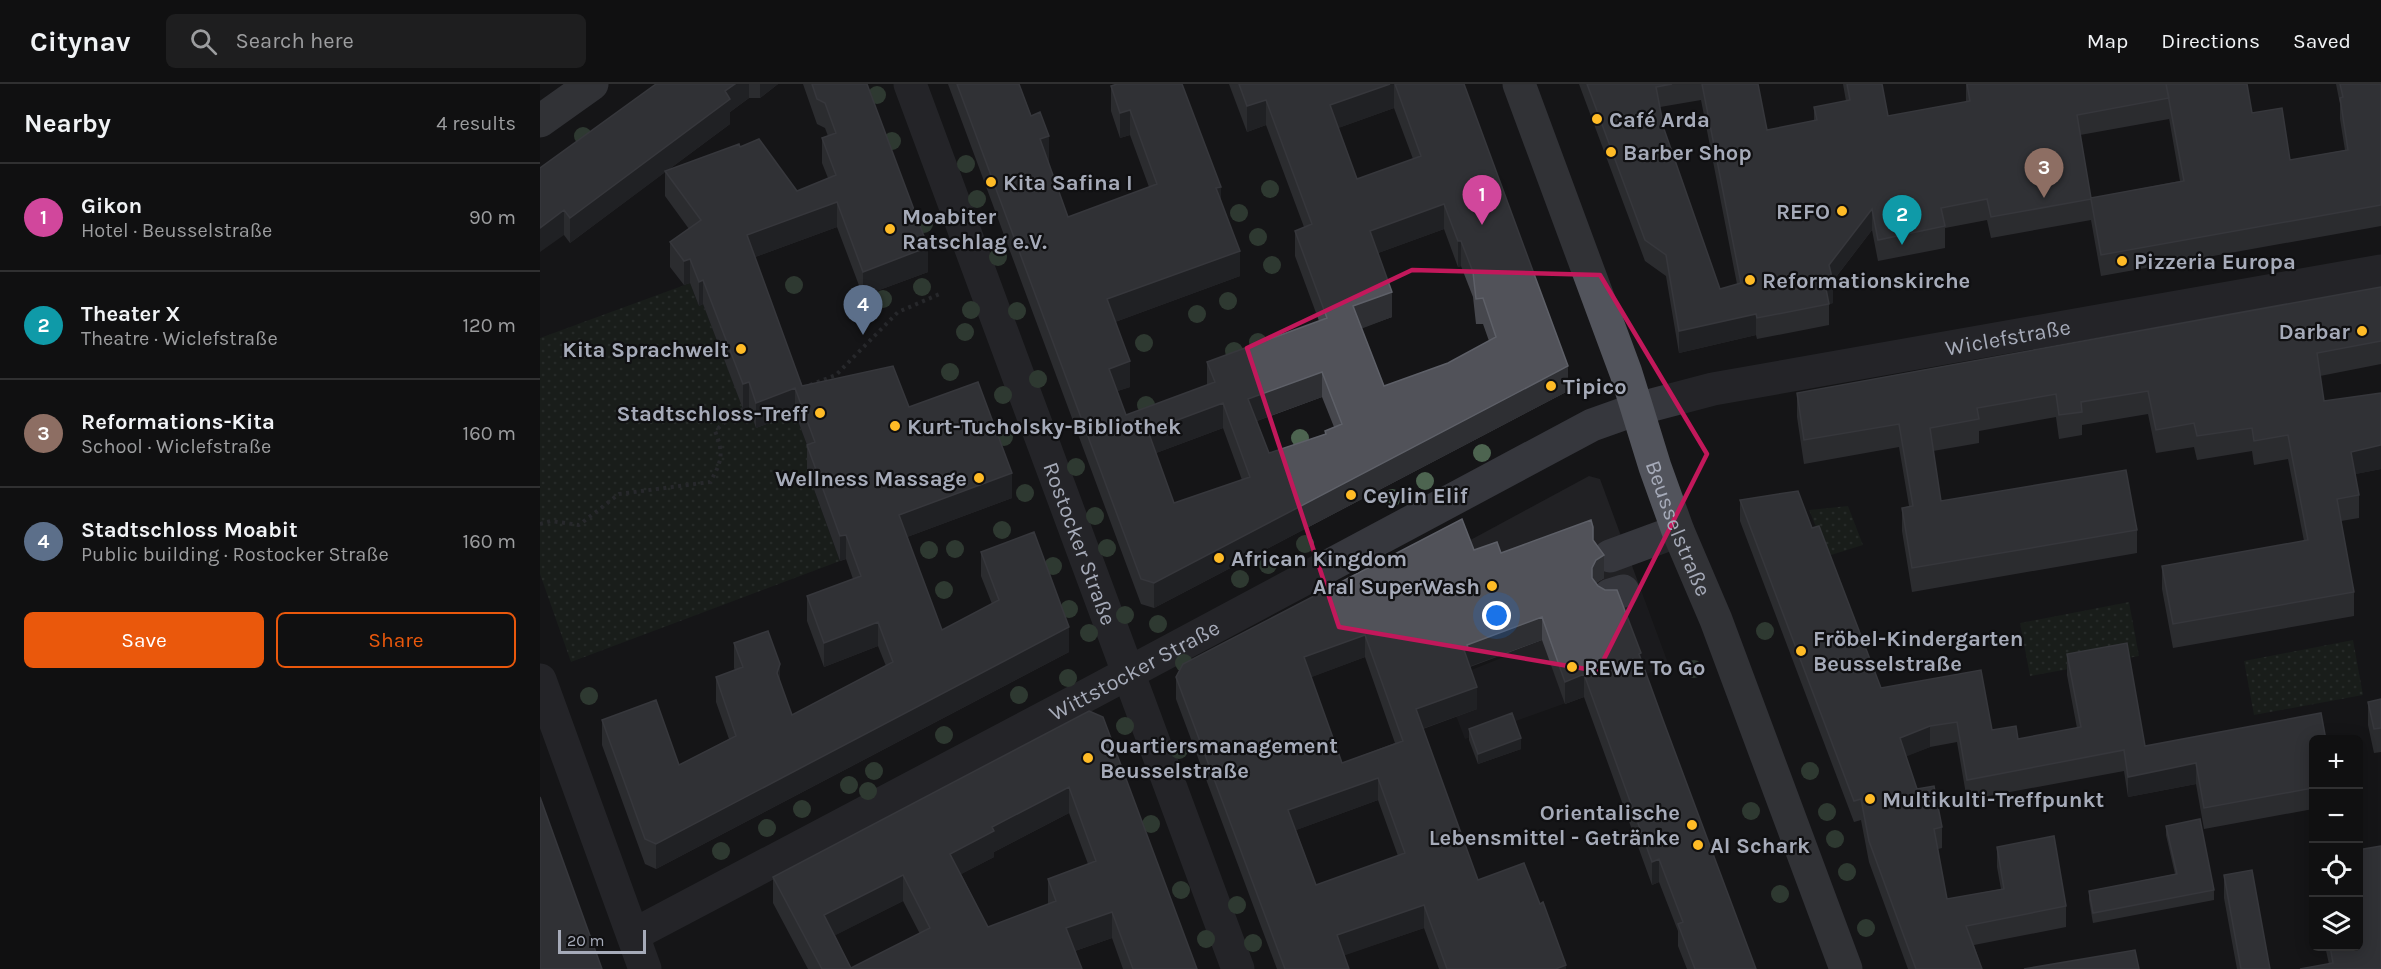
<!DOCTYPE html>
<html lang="en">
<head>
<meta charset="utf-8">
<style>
  :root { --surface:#101011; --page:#1e1e1f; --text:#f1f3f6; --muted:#9c9d9f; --line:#303031; --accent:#ea580c }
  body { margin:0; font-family:Karla,sans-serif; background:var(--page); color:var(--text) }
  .controls { position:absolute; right:18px; bottom:18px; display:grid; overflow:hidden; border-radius:9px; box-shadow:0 3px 15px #0003 }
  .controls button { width:54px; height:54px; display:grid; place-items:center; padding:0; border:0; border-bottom:2px solid var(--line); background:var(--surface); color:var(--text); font:30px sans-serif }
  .scale { position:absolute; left:18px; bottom:15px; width:88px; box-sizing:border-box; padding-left:6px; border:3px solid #a6abb9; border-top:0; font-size:16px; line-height:21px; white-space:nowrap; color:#a6abb9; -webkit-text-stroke:4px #101012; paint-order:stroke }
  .you { position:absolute; left:957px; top:532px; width:21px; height:21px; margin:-15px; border:4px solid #fff; border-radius:50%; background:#1a73e8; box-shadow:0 0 0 9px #1a73e833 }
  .badge { display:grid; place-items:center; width:39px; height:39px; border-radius:50%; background:var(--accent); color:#fff; font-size:20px; font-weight:700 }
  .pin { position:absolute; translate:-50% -50px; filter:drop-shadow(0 2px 3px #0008) }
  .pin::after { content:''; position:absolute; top:32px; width:21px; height:18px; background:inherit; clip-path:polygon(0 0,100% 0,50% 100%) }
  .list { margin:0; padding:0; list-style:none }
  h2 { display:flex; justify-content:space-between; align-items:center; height:78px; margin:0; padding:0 24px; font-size:26px }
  h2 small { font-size:20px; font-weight:400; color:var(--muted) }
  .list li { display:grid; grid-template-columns:39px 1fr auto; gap:18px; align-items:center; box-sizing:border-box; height:108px; padding:0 24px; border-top:2px solid var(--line) }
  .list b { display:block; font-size:22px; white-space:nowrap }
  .list p { margin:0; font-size:20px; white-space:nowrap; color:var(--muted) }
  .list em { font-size:20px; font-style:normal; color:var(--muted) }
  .actions { display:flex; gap:12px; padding:18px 24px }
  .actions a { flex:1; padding:14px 0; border:2px solid var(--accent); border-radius:9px; text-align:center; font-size:21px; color:var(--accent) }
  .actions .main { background:var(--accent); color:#fff }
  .icon { flex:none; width:33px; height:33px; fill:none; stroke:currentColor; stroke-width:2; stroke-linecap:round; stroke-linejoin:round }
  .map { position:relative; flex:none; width:1841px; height:885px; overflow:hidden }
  header { display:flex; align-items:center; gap:36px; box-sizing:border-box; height:84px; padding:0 30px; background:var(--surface); border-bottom:2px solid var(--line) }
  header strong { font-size:28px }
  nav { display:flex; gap:33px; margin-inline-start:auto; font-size:21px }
  .search { width:420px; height:54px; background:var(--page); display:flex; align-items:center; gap:15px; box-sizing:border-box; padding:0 21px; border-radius:9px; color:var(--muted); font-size:22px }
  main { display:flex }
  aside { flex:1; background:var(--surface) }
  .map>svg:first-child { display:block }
  .built { fill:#212124 }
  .park { fill:url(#park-dots) }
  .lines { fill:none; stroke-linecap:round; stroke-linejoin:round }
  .path { stroke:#3c3e44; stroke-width:4; stroke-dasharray:3 4.5; stroke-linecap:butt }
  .minor { stroke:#36373d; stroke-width:33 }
  .major { stroke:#52545c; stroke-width:33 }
  .tree { fill:#4d6450 }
  .wall { fill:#46474d; fill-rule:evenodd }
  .shaded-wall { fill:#2e2f33 }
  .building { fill:#515259; stroke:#5e6068; stroke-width:1.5; fill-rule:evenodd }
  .marked { fill:none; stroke:#c2185b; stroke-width:4.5; stroke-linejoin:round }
  .poi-dot { fill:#ffbb26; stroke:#101012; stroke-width:2 }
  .labels { text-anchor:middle; stroke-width:4.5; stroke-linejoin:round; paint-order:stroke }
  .poi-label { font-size:22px; font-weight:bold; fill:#a6abb9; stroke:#101012; text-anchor:start }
  .street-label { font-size:22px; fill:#a6abb9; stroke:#101012 }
</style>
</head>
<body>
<header>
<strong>Citynav</strong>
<div class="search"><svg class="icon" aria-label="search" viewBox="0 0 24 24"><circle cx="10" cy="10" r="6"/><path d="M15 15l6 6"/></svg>Search here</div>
<nav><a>Map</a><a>Directions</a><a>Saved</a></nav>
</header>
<main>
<aside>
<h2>Nearby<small>4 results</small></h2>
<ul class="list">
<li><span class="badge" style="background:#d1479c">1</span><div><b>Gikon</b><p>Hotel · Beusselstraße</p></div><em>90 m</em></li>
<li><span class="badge" style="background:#0f9aa8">2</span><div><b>Theater X</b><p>Theatre · Wiclefstraße</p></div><em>120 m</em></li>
<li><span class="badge" style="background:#8d6e63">3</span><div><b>Reformations-Kita</b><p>School · Wiclefstraße</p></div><em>160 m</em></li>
<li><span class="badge" style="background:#5c6f8a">4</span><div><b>Stadtschloss Moabit</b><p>Public building · Rostocker Straße</p></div><em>160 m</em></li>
</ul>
<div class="actions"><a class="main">Save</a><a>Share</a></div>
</aside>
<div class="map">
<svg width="1841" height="885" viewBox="0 0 1841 885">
  <defs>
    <pattern id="park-dots" width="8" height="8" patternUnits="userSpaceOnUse" patternTransform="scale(1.5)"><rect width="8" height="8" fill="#1d261e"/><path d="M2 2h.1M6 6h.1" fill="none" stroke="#3b433d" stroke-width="1.8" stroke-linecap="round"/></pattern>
  </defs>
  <rect width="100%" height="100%" fill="#151517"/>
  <path class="built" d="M1049,392L1060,395L1129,582L925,655L912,621L924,589L964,573L923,460Z"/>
  <path class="park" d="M150,199L159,222L163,220L203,324L209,323L255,329L275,383L267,386L300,477L31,578L0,490V254Z
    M1308,422L1323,461L1288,472L1269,426Z
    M1589,518L1599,572L1490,592L1480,539Z
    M1813,556L1823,611L1714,631L1704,577Z"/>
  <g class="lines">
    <path class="path" d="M270,301L296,291L358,228L402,209
      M0,440L11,437L39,441L79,410L170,398C182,378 184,369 175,347L195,329L203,325"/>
    <g class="minor">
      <path id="s1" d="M370,0L698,885"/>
      <path d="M1070,472L1138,447"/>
      <path d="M1070,511L1083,507"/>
      <path d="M0,596L105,885"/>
      <path id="s2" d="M93,851L551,609L1052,341L1097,325L1173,305L1841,187"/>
    </g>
    <g class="major">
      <path id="s3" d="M979,0L1086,289L1115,383L1138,447L1176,536L1306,885"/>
      <path d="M0,37L52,0"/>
    </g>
  </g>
  <g class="tree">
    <circle cx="337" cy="11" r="9"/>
    <circle cx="43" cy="52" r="9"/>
    <circle cx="352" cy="57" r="9"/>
    <circle cx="426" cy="80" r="9"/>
    <circle cx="730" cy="105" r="9"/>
    <circle cx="437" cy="115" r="9"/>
    <circle cx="699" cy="129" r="9"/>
    <circle cx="384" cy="140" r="9"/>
    <circle cx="718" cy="153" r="9"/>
    <circle cx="458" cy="173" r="9"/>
    <circle cx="732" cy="181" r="9"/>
    <circle cx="254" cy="201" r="9"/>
    <circle cx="382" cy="203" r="9"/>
    <circle cx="343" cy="215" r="9"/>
    <circle cx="688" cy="217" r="9"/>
    <circle cx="431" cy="226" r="9"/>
    <circle cx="477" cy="227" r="9"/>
    <circle cx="657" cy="230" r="9"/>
    <circle cx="425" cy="248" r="9"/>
    <circle cx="718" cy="258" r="9"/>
    <circle cx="604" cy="259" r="9"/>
    <circle cx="694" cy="267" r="9"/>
    <circle cx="410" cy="288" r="9"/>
    <circle cx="498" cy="295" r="9"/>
    <circle cx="463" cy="311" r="9"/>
    <circle cx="606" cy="321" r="9"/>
    <circle cx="464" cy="353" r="9"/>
    <circle cx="760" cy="354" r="9"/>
    <circle cx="942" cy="369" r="9"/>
    <circle cx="536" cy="383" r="9"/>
    <circle cx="885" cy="397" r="9"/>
    <circle cx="485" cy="409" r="9"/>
    <circle cx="852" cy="414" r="9"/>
    <circle cx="555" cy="432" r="9"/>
    <circle cx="462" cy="446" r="9"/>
    <circle cx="765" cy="460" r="9"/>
    <circle cx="567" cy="464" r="9"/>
    <circle cx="415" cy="465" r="9"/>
    <circle cx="389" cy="466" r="9"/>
    <circle cx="728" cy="481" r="9"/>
    <circle cx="513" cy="482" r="9"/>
    <circle cx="700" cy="495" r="9"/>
    <circle cx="404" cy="506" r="9"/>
    <circle cx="529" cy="525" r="9"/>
    <circle cx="585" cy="531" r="9"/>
    <circle cx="618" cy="540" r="9"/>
    <circle cx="1225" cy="547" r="9"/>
    <circle cx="549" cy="549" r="9"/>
    <circle cx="644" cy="579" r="9"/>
    <circle cx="1154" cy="585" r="9"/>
    <circle cx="528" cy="594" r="9"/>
    <circle cx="479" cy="611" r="9"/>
    <circle cx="49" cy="612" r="9"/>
    <circle cx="585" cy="642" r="9"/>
    <circle cx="404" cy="651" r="9"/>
    <circle cx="639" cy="666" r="9"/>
    <circle cx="334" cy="687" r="9"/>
    <circle cx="1270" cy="687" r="9"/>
    <circle cx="309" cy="701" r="9"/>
    <circle cx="328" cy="707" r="9"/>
    <circle cx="262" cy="725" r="9"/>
    <circle cx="1211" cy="727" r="9"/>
    <circle cx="1287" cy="728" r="9"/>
    <circle cx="611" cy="740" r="9"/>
    <circle cx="227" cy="744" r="9"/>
    <circle cx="1295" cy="755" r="9"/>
    <circle cx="181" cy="767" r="9"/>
    <circle cx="1307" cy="788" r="9"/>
    <circle cx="641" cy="806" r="9"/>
    <circle cx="1240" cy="810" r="9"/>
    <circle cx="697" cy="821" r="9"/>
    <circle cx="1326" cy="844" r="9"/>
    <circle cx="666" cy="855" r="9"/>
    <circle cx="713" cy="859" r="9"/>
  </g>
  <path class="wall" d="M116,0H238L220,14H209L190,28V40L128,86L200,63L257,107L288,94L282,79V54L288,52L285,44L277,40L263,0H327L388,188L323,212L297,143L215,173L262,302L369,323L472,414L367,453L402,546L452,520L441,492V468L529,568L116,785L105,780L62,661V636L139,681L189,655L176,618V593L195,586L194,584V559L240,600L252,631L346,582L338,562L284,583L267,537V512L313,495L306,475L300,477L267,386V361L255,329L216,344L209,323L203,325L163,220L159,222L150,199L144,201L130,183V158L149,145L125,112V88L30,159L24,151L0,84Z
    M408,0H479L509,77L508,78L528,133L609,103L590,51L580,54L571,27V2L681,116L700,192L575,238L590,303L577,307L586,331L667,301V278L779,237L755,172V147L764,143L726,41L707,48L689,0H924L1028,307L614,524L601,520ZM854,24L873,75L817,95L798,44ZM904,145L918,183L921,182L933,213L936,240H943L949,257L908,279L844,302L821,244L852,233L838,169ZM782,313L794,343L785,347V350L729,369L717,337ZM683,344L702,396L634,419L616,369Z
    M1039,0H1218L1227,46L1274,37V23L1306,17L1303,0H1342L1348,32L1426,18V0H1707L1712,29L1750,76L1805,66L1800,35V20L1796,0H1841V142L1561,192L1551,136L1451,154L1447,136L1405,144V164L1338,177L1332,146L1293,197V219L1289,220V241L1217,255L1216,251L1139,269L1126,192L1105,177ZM1161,16L1197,200L1180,205L1124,45L1120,23ZM1629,34L1640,97L1551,114L1540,51L1629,35Z
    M1841,203V280L1780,292L1784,317L1841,309V385L1815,390L1819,411V434L1801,437L1814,508V532L1633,564L1622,505V482L1764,457L1748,375L1714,381L1712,367L1657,376L1654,363L1616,369L1608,330L1542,341V351L1519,355L1516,333L1439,347V359L1393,367L1401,417L1597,446V469L1372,508L1362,447V424L1369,422L1359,363L1264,380L1257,333V309Z
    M1200,416L1272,444L1341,604L1452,646L1478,655L1537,644L1527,591V570L1605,662L1773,656V725L1664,745L1656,700L1588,713L1584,687L1427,716L1417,658L1390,663L1366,672L1377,705L1402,743V764L1398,765L1407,815L1461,805L1457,783V763L1526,822V843L1434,861L1442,885H1368L1329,778L1321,736L1314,738L1200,437Z
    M1053,457L1064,494L1056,499L1101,577L1216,885H1147L1138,862V847L1119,798L1112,801L1044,613L1025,620L1002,556L930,583L937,625L883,645L938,796L1026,885H899L884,844L804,871L809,885H737L636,615V593L934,466L961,469ZM825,573L855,659L802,679L771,593ZM838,716L858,772L776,801L756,746Z
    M1841,615V668L1834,669L1828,641V618Z
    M549,627L657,885H583L572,854L535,867L542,885H268L233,819V793ZM529,729L548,780L508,795V820L448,843L421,790L454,773V768ZM363,817L380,850L311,884L295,851Z
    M929,645L981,665L938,680L929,656Z
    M1626,742L1674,806V816L1553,839L1549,816V807L1635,790L1626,751Z
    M1773,774V806L1772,798V775Z
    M1684,791L1730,885H1697L1684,814Z
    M1785,862H1818L1841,885L1789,880Z"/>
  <path class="shaded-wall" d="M195,0H209V14L190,28V40L30,159V134Z
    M220,0H238L220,14Z
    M850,0H854V24L790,47V21Z
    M726,16V41L707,48V22Z
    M590,26V51L580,54V29Z
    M509,52V77L500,80V55Z
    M681,103V128L676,104Z
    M297,118V143L207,176V151Z
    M904,120V145L830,172V147Z
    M1332,125V146L1292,198H1293V219L1285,221V200L1289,181Z
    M24,126V151L0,168V144Z
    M918,157H921V182L918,183Z
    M388,163V188L323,212V188Z
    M700,167V192L567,241V215Z
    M150,175V199L144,201V177Z
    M163,196V220L159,222V198Z
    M852,208V233L813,248V222Z
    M1216,230V251L1139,269V247Z
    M590,277V303L569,310V285Z
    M1028,282V307L614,524V499Z
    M782,288V313L708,340V315Z
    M209,298V323L203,325V300Z
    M255,304V329L216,344V319Z
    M683,319V344L608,372V347Z
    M1841,361V385L1811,391V368Z
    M472,389V414L359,456V431Z
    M306,451V475L300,477V452Z
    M1064,471V494L1056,499L1052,506V484L1056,476Z
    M1002,533V556L928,583L924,566L927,561Z
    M338,538V562L284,583V559Z
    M529,543V568L116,785V760Z
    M825,551V573L764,596V573Z
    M240,580V605L237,589Z
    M1044,590V613L1025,620V598Z
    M937,603V625L876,647V625Z
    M1390,642V663L1360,675V654Z
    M981,654V665L938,680V670Z
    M1656,679V700L1588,713V693Z
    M838,694V716L748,749V726Z
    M529,703V729L454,768V773L410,796V770L452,743Z
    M1119,775V798L1112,801V778Z
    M363,791V817L284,857V831Z
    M884,821V844L797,874V851Z
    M572,828V854L526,870V844Z
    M1026,881V885H1016Z"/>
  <path class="building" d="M116,0H195L185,7L190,15L30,134L24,126L0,144V84Z
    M272,0H327L388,163L323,188L297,118L207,151L262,302L353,282L369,323L438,298L472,389L359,431L402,546L459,516L441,468L494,448L529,543L116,760L105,755L62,636L116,616L139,681L196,652L176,593L203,583L194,559L228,547L240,580L237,589L252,631L353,578L338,538L284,559L267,512L321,492L306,451L300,452L267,361L275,358L255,304L216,319L209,298L203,300L163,196L159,198L150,175L144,177L130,158L161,136L125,87L199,60L200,63L219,55L257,107L296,91L282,54L296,49L285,19L277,15Z
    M417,0H479L491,32L500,28L509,52L500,55L528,133L617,100L590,26L580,29L571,2L577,0H642L681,103L676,104L700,167L567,215L590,277L569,285L586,331L675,298L667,278L787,234L755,147L772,140L726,16L707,22L699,0H850L790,21L817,95L881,72L855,0H924L1028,282L614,499L601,495ZM904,120L918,157H921L933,188L936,215L943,214L956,253L908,279L844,302L813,222L852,208L830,147ZM782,288L802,340L785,347L786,350L729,369L708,315ZM683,319L710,393L634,419L608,347Z
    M1047,0H1132L1116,3L1124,45L1180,205L1201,199L1162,0H1218L1227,46L1277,36L1274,23L1310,16L1307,0H1342L1348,32L1430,17L1427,0H1626L1629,14L1537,31L1551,114L1644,97L1626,0H1707L1712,29L1742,24L1750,76L1808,66L1800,14L1803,13L1800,0H1841V121L1561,171L1551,115L1451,133L1447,115L1401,124L1405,142L1338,156L1332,125L1289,181L1293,198L1285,200L1289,220L1217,234L1216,230L1139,247L1126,171L1105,156Z
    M1841,203V257L1777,269L1784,317L1841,309V361L1811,368L1819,411L1797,415L1814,508L1633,540L1622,482L1768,456L1748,351L1714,357L1712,344L1657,352L1654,339L1616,346L1608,307L1541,318L1542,328L1519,331L1516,310L1437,324L1439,335L1390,344L1401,417L1586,386L1597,446L1372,484L1362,424L1373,422L1359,340L1264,356L1257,309Z
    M1258,407L1272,444L1279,442L1341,604L1441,586L1452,646L1476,642L1478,655L1541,643L1527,570L1587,559L1605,662L1781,629L1786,656H1773V704L1664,724L1656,679L1588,693L1584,666L1427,696L1417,638L1390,642L1360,654L1377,705L1394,702L1402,743L1394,745L1407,815L1464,805L1457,763L1514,752L1526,822L1426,842L1442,885H1376L1329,757L1321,715L1314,717L1200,416Z
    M922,435L934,466L957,458L961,469L1051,436L1053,443V456L1064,471L1056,476L1052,484V494L1058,502L1065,506H1077L1101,569L1099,570L1123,636L1216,885H1155L1138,840L1143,838L1119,775L1112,778L1044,590L1025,598L1002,533L927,561L928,564L924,566L937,603L876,625L938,796L984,779L1000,820L1003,818L1026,881L1016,885H907L884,821L797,851L809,885H745L636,593L643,580ZM825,551L863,657L802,679L764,573ZM838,694L865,769L776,801L748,726Z
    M1841,615V644L1834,645L1828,618Z
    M549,627L563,633L657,885H593L572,828L526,844L542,885H282L233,793ZM529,703L556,777L508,795L516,817L448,843L410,770L454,747L452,743ZM363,791L390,844L311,884L284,831Z
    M972,629L981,654L938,670L929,645Z
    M0,713L62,885H0Z
    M1660,735L1674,806L1553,829L1549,807L1637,790L1626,742Z
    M1841,762V885H1760L1793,879L1790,862H1818V766Z
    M1712,786L1730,885H1701L1684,791Z
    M1595,866L1599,885H1484Z"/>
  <path d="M0 0H1841V885H0ZM872,186L1060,191L1167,370L1058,587L799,543L707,264Z" fill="#151517" fill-opacity=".55" fill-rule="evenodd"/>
  <path class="marked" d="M872,186L1060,191L1167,370L1058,587L799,543L707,264Z"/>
  <g class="poi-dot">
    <circle cx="1057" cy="35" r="6"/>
    <circle cx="1071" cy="68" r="6"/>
    <circle cx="451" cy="98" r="6"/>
    <circle cx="1302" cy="127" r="6"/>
    <circle cx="350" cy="145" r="6"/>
    <circle cx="1582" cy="177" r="6"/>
    <circle cx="1210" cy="196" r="6"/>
    <circle cx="1822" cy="247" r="6"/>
    <circle cx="201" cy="265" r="6"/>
    <circle cx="1011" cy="302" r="6"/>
    <circle cx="280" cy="329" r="6"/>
    <circle cx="355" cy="342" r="6"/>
    <circle cx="439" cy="394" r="6"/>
    <circle cx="811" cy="411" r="6"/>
    <circle cx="679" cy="474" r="6"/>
    <circle cx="952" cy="502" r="6"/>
    <circle cx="1261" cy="567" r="6"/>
    <circle cx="1032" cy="583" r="6"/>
    <circle cx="548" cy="674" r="6"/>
    <circle cx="1330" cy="715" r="6"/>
    <circle cx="1152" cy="741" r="6"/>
    <circle cx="1158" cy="761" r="6"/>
  </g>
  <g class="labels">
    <g class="poi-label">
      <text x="1069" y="43">Café Arda</text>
      <text x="1083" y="76">Barber Shop</text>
      <text x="463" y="106">Kita Safina I</text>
      <text x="1290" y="135" text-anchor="end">REFO</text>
      <text x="362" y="140">Moabiter<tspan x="362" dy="25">Ratschlag e.V.</tspan></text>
      <text x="1594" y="185">Pizzeria Europa</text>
      <text x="1222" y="204">Reformationskirche</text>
      <text x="1810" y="255" text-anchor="end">Darbar</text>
      <text x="189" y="273" text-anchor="end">Kita Sprachwelt</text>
      <text x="1023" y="310">Tipico</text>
      <text x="268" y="337" text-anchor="end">Stadtschloss-Treff</text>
      <text x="367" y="350">Kurt-Tucholsky-Bibliothek</text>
      <text x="427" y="402" text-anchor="end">Wellness Massage</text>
      <text x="823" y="419">Ceylin Elif</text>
      <text x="691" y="482">African Kingdom</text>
      <text x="940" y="510" text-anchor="end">Aral SuperWash</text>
      <text x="1273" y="562">Fröbel-Kindergarten<tspan x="1273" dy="25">Beusselstraße</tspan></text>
      <text x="1044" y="591">REWE To Go</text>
      <text x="560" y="669">Quartiersmanagement<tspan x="560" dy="25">Beusselstraße</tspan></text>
      <text x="1342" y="723">Multikulti-Treffpunkt</text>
      <text x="1140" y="736" text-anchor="end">Orientalische<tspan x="1140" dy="25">Lebensmittel - Getränke</tspan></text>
      <text x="1170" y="769">Al Schark</text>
    </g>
    <g class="street-label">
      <text dy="8" stroke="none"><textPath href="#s2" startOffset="1512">Wiclefstraße</textPath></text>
      <text dy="8" stroke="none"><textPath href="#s3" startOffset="472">Beusselstraße</textPath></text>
      <text dy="8" stroke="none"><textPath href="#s1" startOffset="490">Rostocker Straße</textPath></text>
      <text dy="8" stroke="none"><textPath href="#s2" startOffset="567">Wittstocker Straße</textPath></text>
    </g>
  </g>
</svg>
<div class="controls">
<button>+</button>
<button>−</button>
<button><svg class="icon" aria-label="locate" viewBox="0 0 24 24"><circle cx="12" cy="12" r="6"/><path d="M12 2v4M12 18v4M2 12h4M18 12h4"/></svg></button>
<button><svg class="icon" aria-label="layers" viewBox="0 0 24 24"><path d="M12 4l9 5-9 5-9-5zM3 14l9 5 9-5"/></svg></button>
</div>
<div class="scale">20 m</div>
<div class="you"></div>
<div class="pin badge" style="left:942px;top:141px;background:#d1479c">1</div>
<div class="pin badge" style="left:1362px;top:161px;background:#0f9aa8">2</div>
<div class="pin badge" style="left:1504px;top:114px;background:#8d6e63">3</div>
<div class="pin badge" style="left:323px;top:251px;background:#5c6f8a">4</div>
</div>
</main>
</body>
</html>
